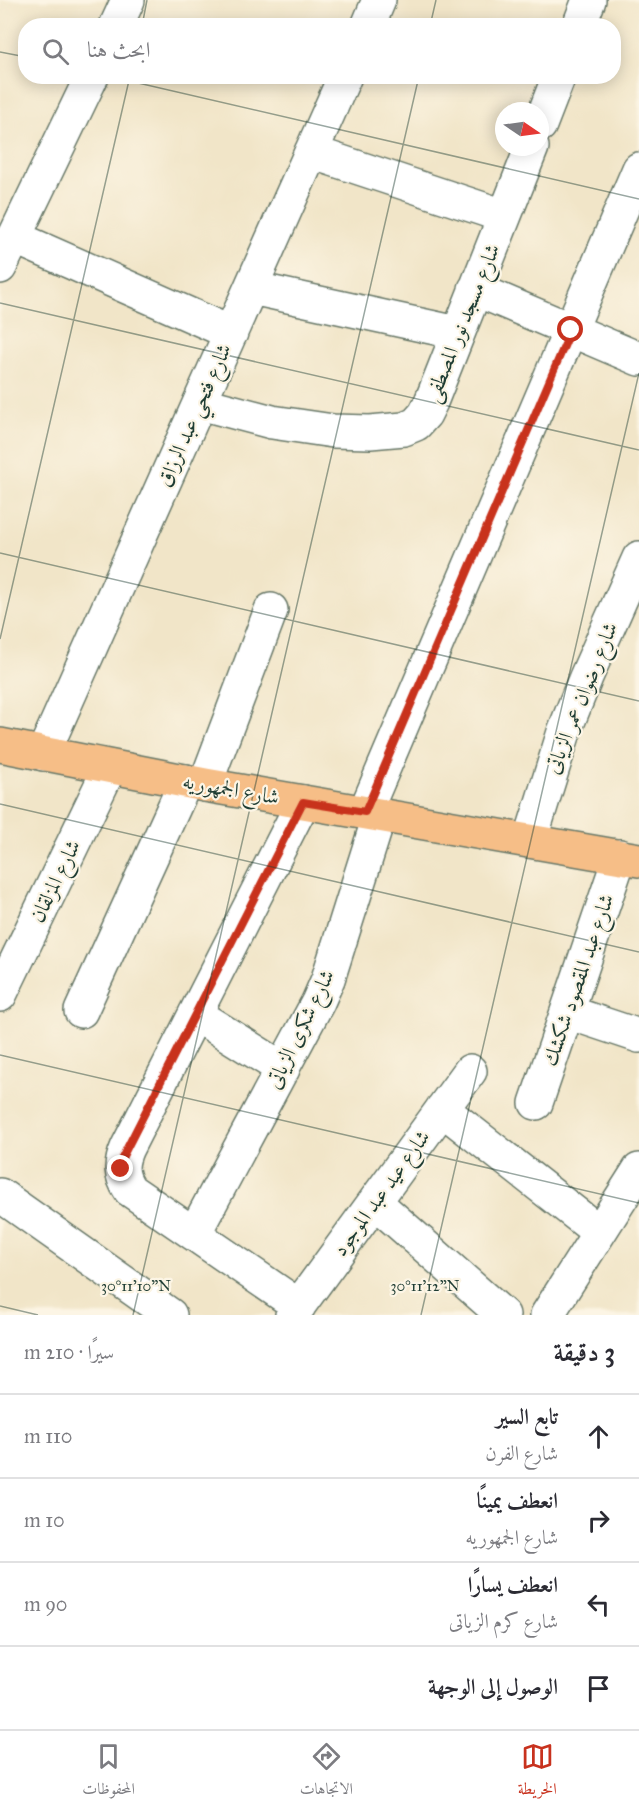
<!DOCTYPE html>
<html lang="ar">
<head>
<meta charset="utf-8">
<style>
  :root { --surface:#fff; --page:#f7f7f7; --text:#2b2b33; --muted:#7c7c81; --line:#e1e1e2; --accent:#c8321e }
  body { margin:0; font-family:"IM FELL Great Primer",Amiri,serif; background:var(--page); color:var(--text); direction:rtl }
  .compass { position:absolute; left:495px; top:102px; width:54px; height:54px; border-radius:50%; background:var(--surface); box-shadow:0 3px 15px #0003; rotate:103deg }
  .stop { position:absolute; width:18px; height:18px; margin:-14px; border:4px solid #c8321e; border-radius:50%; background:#fff }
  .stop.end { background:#c8321e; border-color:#fff; box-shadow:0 2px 6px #0008 }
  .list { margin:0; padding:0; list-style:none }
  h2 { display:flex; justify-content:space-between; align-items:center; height:78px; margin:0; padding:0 24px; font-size:26px }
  h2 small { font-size:20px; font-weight:400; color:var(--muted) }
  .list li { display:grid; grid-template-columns:39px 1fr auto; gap:18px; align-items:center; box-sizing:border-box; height:84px; padding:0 24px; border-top:2px solid var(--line) }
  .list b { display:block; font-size:22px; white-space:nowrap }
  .list p { margin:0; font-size:20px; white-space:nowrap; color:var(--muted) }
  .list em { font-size:20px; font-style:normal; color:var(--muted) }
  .icon { flex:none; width:33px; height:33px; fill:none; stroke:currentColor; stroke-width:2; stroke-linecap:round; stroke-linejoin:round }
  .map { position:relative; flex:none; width:639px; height:1315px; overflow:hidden; direction:ltr }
  .search { position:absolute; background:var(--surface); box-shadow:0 3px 15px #0003; left:18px; right:18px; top:18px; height:66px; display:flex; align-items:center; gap:15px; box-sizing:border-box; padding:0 21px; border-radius:24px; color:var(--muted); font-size:22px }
  .sheet { height:414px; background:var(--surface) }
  nav { display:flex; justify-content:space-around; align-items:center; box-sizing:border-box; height:84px; border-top:2px solid var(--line); background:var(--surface); font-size:16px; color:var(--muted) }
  nav a { display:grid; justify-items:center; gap:3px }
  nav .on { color:var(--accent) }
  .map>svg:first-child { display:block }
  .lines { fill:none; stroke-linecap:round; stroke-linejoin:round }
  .minor-casing { stroke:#687868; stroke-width:36 }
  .major-casing { stroke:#687868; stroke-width:36 }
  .minor { stroke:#fff; stroke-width:33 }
  .major { stroke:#f6be87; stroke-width:33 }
  .route { stroke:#c8321e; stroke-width:8 }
  .ticks { fill:none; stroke:#1f3d34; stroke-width:1.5; stroke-opacity:0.45 }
  .labels { text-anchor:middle; stroke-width:4.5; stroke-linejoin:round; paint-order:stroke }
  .street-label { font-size:21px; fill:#1f3d34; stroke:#fcf5e5 }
  .ticks-label { font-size:15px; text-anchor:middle; fill:#1f3d34; stroke:#fcf5e5; stroke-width:4.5; stroke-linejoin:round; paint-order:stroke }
</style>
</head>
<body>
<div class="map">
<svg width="639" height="1315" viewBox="0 0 639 1315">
  <rect width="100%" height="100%" fill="#fcf5e5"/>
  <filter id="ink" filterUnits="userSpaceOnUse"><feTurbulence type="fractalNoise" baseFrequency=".0167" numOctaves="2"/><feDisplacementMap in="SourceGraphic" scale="12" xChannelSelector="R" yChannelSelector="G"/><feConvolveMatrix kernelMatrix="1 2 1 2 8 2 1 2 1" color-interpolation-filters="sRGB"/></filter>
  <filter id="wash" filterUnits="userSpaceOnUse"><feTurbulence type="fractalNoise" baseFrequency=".008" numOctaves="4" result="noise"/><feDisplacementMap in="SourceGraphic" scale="24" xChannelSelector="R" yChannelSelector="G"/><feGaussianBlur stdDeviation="1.35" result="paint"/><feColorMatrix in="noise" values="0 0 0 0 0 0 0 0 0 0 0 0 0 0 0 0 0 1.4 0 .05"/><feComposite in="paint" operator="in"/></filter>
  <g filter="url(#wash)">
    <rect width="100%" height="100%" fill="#f1e5c8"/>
  </g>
  <g filter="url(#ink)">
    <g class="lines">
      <defs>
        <path id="minor" d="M116,26L128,0
          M368,26L379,0
          M579,26L589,0
          M540,125L559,76
          M311,152L504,216
          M14,237L231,333
          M0,267L92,76
          M251,288L458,333
          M475,289L639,359
          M200,403L272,422L333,431L370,432L404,429L416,424L425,414L431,402L532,147
          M43,754L345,76
          M205,785L271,610
          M365,812L639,169
          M530,841L564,732L586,677L639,558
          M0,995L110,767
          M81,1011L186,781
          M567,1012L639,1036
          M195,1014L283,1069
          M536,1103L620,856
          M442,1109L599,1232
          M0,1195L170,1315
          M375,1202L503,1315
          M194,1234L318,1002L328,979L380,814
          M299,1306L130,1190C120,1175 120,1164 127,1148L303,802
          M292,1315L470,1071
          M547,1315L639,1170"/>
        <path id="major" d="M0,745L205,785L639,860"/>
      </defs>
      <use href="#minor" class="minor-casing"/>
      <use href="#major" class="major-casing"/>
      <use href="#minor" class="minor"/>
      <use href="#major" class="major"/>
    </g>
  </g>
  <g class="lines" filter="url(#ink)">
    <path class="route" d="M121,1169L122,1158L127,1148L303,802L365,812L571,330"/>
  </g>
  <path class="ticks" d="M142,26L147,0M430,26L436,0M0,52L26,57M108,76L639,199M0,303L639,450M0,553L639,701M0,639L130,76M0,804L639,952M0,1055L639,1203M0,1306L38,1315M133,1315L419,76M421,1315L639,373"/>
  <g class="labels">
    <g class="street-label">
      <text transform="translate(462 323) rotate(-68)" y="7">شارع مسجد نور المصطفى</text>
      <text transform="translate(194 415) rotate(-66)" y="7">شارع فتحي عبد الرزاق</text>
      <text transform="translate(581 698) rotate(-68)" y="7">شارع رضوان عمر الزياتى</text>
      <text transform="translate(231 789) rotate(10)" y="7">شارع الجمهوريه</text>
      <text transform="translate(55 881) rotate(-64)" y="7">شارع المزلقان</text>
      <text transform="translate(578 980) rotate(-71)" y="7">شارع عبد المقصود شكشك</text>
      <text transform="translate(300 1029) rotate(-64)" y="7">شارع شكرى الزياتى</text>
      <text transform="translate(381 1193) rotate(-54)" y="7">شارع عيد عبد الموجود</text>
    </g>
  </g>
  <g class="ticks-label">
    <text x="136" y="1291">30°11'10"N</text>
    <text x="425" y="1291">30°11'12"N</text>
  </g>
</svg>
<svg class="compass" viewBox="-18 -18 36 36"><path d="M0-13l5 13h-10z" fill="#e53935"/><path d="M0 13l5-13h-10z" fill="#7c7c81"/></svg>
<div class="stop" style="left:571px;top:330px"></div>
<div class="stop end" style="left:121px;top:1169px"></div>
<div class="search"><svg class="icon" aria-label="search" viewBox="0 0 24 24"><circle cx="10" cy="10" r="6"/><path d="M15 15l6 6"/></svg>ابحث هنا</div>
</div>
<section class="sheet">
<h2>3 دقيقة<small>سيرًا · 210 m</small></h2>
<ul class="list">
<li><svg class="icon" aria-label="ahead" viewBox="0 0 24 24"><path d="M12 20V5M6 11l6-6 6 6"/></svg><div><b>تابع السير</b><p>شارع الفرن</p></div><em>110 m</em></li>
<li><svg class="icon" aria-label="right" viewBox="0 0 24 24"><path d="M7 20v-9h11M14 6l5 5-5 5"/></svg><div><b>انعطف يمينًا</b><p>شارع الجمهوريه</p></div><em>10 m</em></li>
<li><svg class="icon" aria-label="left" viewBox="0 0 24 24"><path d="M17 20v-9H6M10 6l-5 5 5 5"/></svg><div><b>انعطف يسارًا</b><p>شارع كرم الزياتى</p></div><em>90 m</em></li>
<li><svg class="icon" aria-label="arrive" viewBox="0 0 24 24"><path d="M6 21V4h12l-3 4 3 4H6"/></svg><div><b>الوصول إلى الوجهة</b></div></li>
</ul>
</section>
<nav>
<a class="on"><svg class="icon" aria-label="map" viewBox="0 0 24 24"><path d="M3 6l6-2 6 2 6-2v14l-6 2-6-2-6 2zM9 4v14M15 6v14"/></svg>الخريطة</a>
<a><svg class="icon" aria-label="directions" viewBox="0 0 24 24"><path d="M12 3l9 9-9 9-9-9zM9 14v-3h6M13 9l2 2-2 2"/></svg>الاتجاهات</a>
<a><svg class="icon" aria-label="saved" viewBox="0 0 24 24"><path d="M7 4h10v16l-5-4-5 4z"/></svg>المحفوظات</a>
</nav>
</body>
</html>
